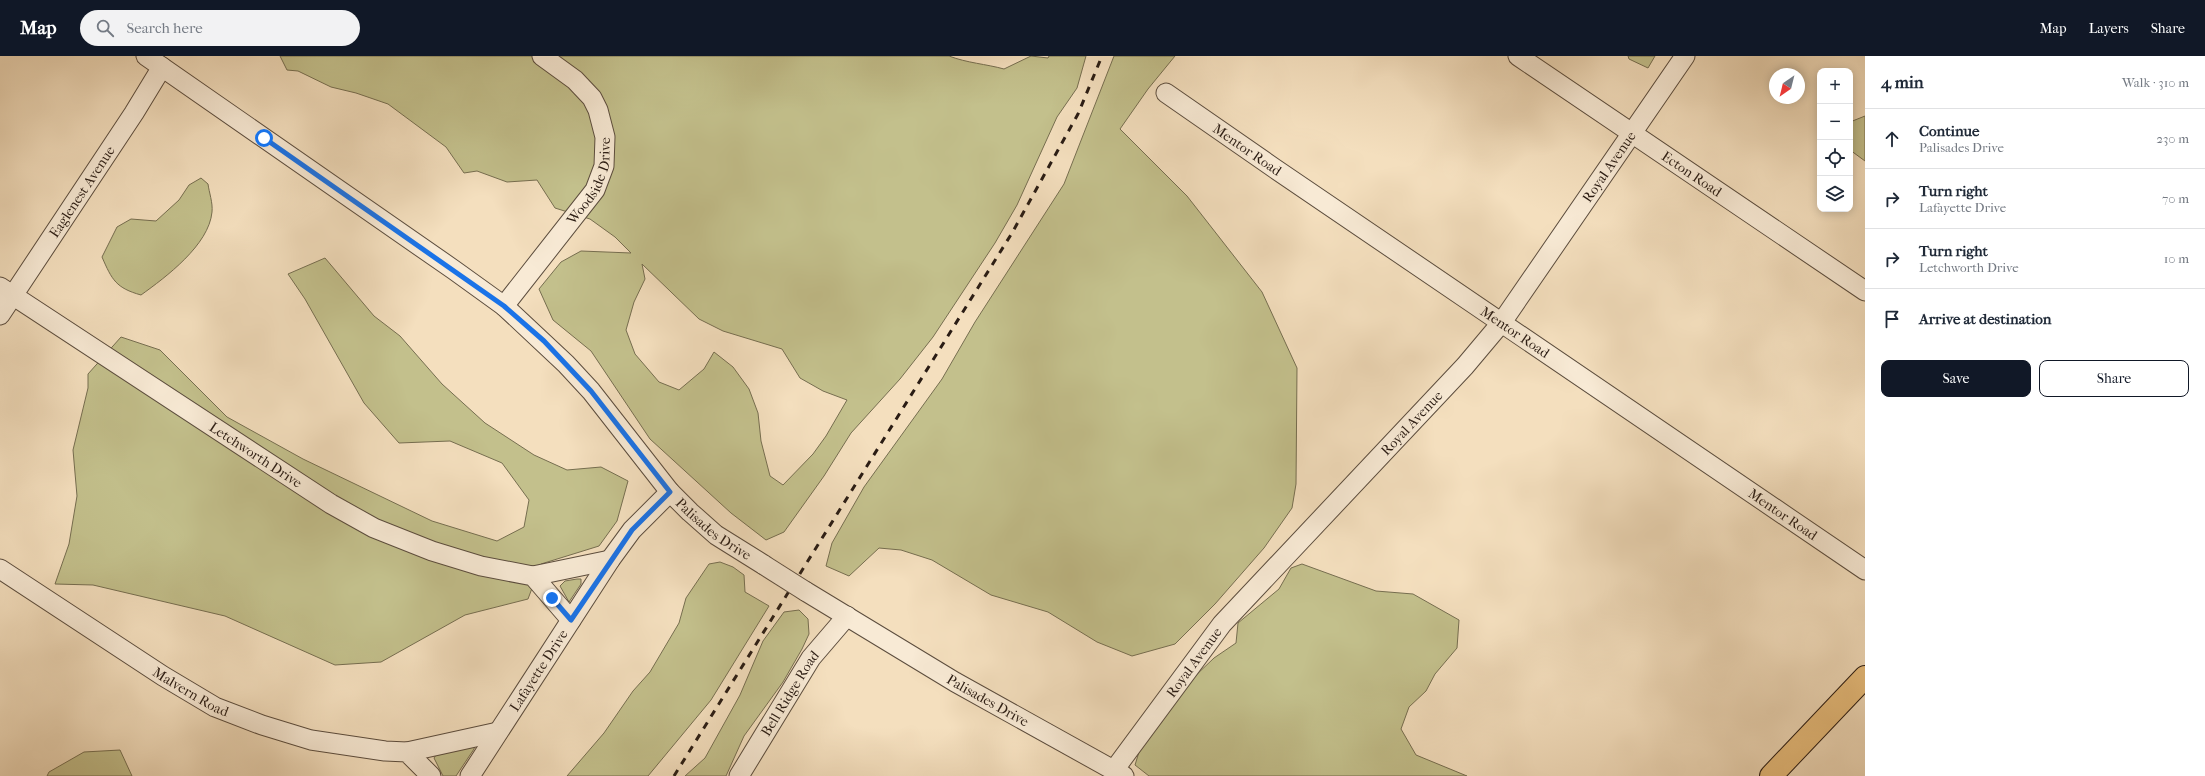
<!DOCTYPE html>
<html lang="en">
<head>
<meta charset="utf-8">
<style>
  :root { --surface:#fff; --page:#f2f2f3; --text:#1f2937; --muted:#747a83; --line:#e0e1e3; --accent:#111827 }
  body { margin:0; font-family:"IM FELL French Canon",serif; background:var(--page); color:var(--text) }
  .controls { position:absolute; right:12px; top:12px; display:grid; overflow:hidden; border-radius:8px; box-shadow:0 2px 10px #0003 }
  .controls button { width:36px; height:36px; display:grid; place-items:center; padding:0; border:0; border-bottom:1px solid var(--line); background:var(--surface); color:var(--text); font:20px sans-serif }
  .compass { position:absolute; left:1769px; top:12px; width:36px; height:36px; border-radius:50%; background:var(--surface); box-shadow:0 2px 10px #0003; rotate:215deg }
  .stop { position:absolute; width:12px; height:12px; margin:-9px; border:3px solid #1a73e8; border-radius:50%; background:#fff }
  .stop.end { background:#1a73e8; border-color:#fff; box-shadow:0 1px 4px #0008 }
  .list { margin:0; padding:0; list-style:none }
  h2 { display:flex; justify-content:space-between; align-items:center; height:52px; margin:0; padding:0 16px; font-size:17px }
  h2 small { font-size:13px; font-weight:400; color:var(--muted) }
  .list li { display:grid; grid-template-columns:26px 1fr auto; gap:12px; align-items:center; box-sizing:border-box; height:60px; padding:0 16px; border-top:1px solid var(--line) }
  .list b { display:block; font-size:15px; white-space:nowrap }
  .list p { margin:0; font-size:13px; white-space:nowrap; color:var(--muted) }
  .list em { font-size:13px; font-style:normal; color:var(--muted) }
  .actions { display:flex; gap:8px; padding:12px 16px }
  .actions a { flex:1; padding:9px 0; border:1px solid var(--accent); border-radius:8px; text-align:center; font-size:14px; color:var(--accent) }
  .actions .main { background:var(--accent); color:#fff }
  .icon { flex:none; width:22px; height:22px; fill:none; stroke:currentColor; stroke-width:2; stroke-linecap:round; stroke-linejoin:round }
  .map { position:relative; flex:none; width:1865px; height:720px; overflow:hidden }
  header { display:flex; align-items:center; gap:24px; box-sizing:border-box; height:56px; padding:0 20px; background:var(--accent); color:#fff }
  header strong { font-size:19px }
  nav { display:flex; gap:22px; margin-inline-start:auto; font-size:14px }
  .search { width:280px; height:36px; background:var(--page); display:flex; align-items:center; gap:10px; box-sizing:border-box; padding:0 14px; border-radius:22px; color:var(--muted); font-size:15px }
  main { display:flex }
  aside { flex:1; background:var(--surface) }
  .map>svg:first-child { display:block }
  .green { fill:#c3c08c; stroke:#766e50; fill-rule:evenodd }
  .lines { fill:none; stroke-linecap:round; stroke-linejoin:round }
  .minor-casing { stroke:#5c4d3e; stroke-width:21 }
  .major-casing { stroke:#2a1c14; stroke-width:24 }
  .minor { stroke:#f8ead5; stroke-width:19 }
  .major { stroke:#eac07f; stroke-width:22 }
  .rail { stroke:#2a1c14; stroke-width:3; stroke-dasharray:7 7; stroke-linecap:butt }
  .minor-bridge-casing { stroke:#5c4d3e; stroke-width:21; stroke-linecap:butt }
  .minor-bridge { stroke:#f8ead5; stroke-width:19 }
  .route { stroke:#1a73e8; stroke-width:5 }
  .labels { text-anchor:middle; stroke-width:3; stroke-linejoin:round; paint-order:stroke }
  .street-label { font-size:14px; fill:#2a1c14; stroke:#f8ead5 }
</style>
</head>
<body>
<header>
<strong>Map</strong>
<div class="search"><svg class="icon" aria-label="search" viewBox="0 0 24 24"><circle cx="10" cy="10" r="6"/><path d="M15 15l6 6"/></svg>Search here</div>
<nav><a>Map</a><a>Layers</a><a>Share</a></nav>
</header>
<main>
<div class="map">
<svg width="1865" height="720" viewBox="0 0 1865 720">
  <rect width="100%" height="100%" fill="#f4dfbe"/>
  <filter id="stains"><feTurbulence type="fractalNoise" baseFrequency=".005" numOctaves="4"/><feColorMatrix values="0 0 0 0 .2 0 0 0 0 .09 0 0 0 0 .02 0 0 0 .5 -.17"/></filter>
  <radialGradient id="worn" r=".72"><stop offset=".6" stop-color="#630" stop-opacity="0"/><stop offset="1" stop-color="#630" stop-opacity=".3"/></radialGradient>
  <path class="green" d="M280,0H949C967,7 986,8 1004,13L1031,0L1048,2L1049,0H1086L1077,32L1057,61L1017,149L995,187L933,281L900,323L851,377L824,420L784,476L766,484L731,457L650,383L591,295L553,264L539,233L561,206L581,195L631,197L615,181L590,163L555,152L537,124L507,126L477,115L464,117L446,91L388,48L356,37L331,31L298,15L287,14ZM642,208L699,263L723,275L782,293L800,322L823,335L847,344L826,380L813,398L783,429L770,420L761,385L758,357L749,333L733,311L714,296L704,313L679,334L659,326L635,298L626,274L634,246L645,223Z
    M1114,0H1175L1148,33L1120,73L1187,140L1262,236L1297,312L1296,428L1292,452L1264,492L1215,548L1175,588L1132,600L1097,586L1048,556L991,539L932,504L901,494L879,492L849,520L826,510L832,487L864,431L942,323L975,266L1064,128Z
    M1628,0H1655L1648,12L1629,3Z
    M1865,60V105L1850,94V66Z
    M201,122L208,128C209,136 213,147 212,156C209,189 166,221 141,239C116,232 112,224 102,201L117,171L131,163L156,165L179,144L189,129Z
    M325,202L374,260L400,280L442,328L485,367L534,399L567,414L601,411L628,425L617,465L599,490L541,508L528,543L465,559L381,606L335,609L225,560L93,529L55,528L69,488L77,440L73,394L88,332V318L121,281L160,294L227,361L303,403L432,465L497,485L524,471L529,444L502,407L450,385L399,387L364,347L305,243L288,218Z
    M720,506L733,511L744,519L745,536L769,550L711,644L648,720H567L604,677L633,635L650,616L679,567L686,542L709,508Z
    M1302,508L1376,535L1413,538L1459,564L1457,592L1435,618L1426,635L1409,651L1401,673L1416,699L1467,720H1149L1135,709L1143,683L1193,622L1214,602L1236,587L1238,567L1279,533L1291,512Z
    M577,523H581V528L569,546L560,530L565,525Z
    M799,554L808,563L809,578L802,593L783,626L744,680L726,720H685L705,702L740,639L763,585L784,556Z
    M475,689L474,693L456,720H443L434,702L436,699Z
    M120,694L132,720H47L49,716L84,696Z"/>
  <g class="lines">
    <defs>
      <g id="minor">
        <path id="s1" d="M146,0L454,214L504,250L566,308L591,335L670,436L690,456L716,479L764,509"/>
        <path id="s2" d="M1518,0L1865,235"/>
        <path id="s3" d="M1166,37L1274,112L1865,514"/>
        <path id="s4" d="M0,231L331,448L374,472L432,495L481,510L533,520L571,564"/>
        <path id="s5" d="M504,250L595,134L604,110L605,81L598,54L592,42L575,24L542,0"/>
        <path id="s6" d="M0,259L134,57L162,11"/>
        <path id="s7" d="M0,513L163,620L215,651L262,669L311,684L385,695L407,696L431,720"/>
        <path d="M533,520L610,504"/>
        <path id="s8" d="M805,535L955,626L1124,720"/>
        <path d="M407,696L498,676"/>
        <path id="s9" d="M1114,714L1222,568L1465,310L1502,266L1685,0"/>
        <path id="s10" d="M470,720L610,504L632,474L670,436"/>
        <path id="s11" d="M739,720L811,602L847,560"/>
      </g>
      <path id="major" d="M1771,720L1865,621"/>
    </defs>
    <use href="#minor" class="minor-casing"/>
    <use href="#major" class="major-casing"/>
    <use href="#minor" class="minor"/>
    <use href="#major" class="major"/>
    <path class="rail" d="M674,720L1012,177L1078,58L1102,0"/>
    <defs>
      <path id="minor-bridge" d="M764,509L805,535"/>
    </defs>
    <use href="#minor-bridge" class="minor-bridge-casing"/>
    <use href="#minor-bridge" class="minor-bridge"/>
  </g>
  <g class="lines">
    <path class="route" d="M264,82L504,250L544,285L591,335L670,436L632,474L571,564L552,542"/>
  </g>
  <g class="labels">
    <g class="street-label">
      <text dy="5" stroke="none"><textPath href="#s3" startOffset="99">Mentor Road</textPath></text>
      <text dy="5" stroke="none"><textPath href="#s9" startOffset="782">Royal Avenue</textPath></text>
      <text dy="5" stroke="none"><textPath href="#s2" startOffset="210">Ecton Road</textPath></text>
      <text dy="5" stroke="none"><textPath href="#s5" startOffset="154">Woodside Drive</textPath></text>
      <text dy="5" stroke="none"><textPath href="#s6" startOffset="148">Eaglenest Avenue</textPath></text>
      <text dy="5" stroke="none"><textPath href="#s3" startOffset="423">Mentor Road</textPath></text>
      <text dy="5" stroke="none"><textPath href="#s9" startOffset="458">Royal Avenue</textPath></text>
      <text dy="5" stroke="none"><textPath href="#s4" startOffset="306">Letchworth Drive</textPath></text>
      <text dy="5" stroke="none"><textPath href="#s3" startOffset="747">Mentor Road</textPath></text>
      <text dy="5" stroke="none"><textPath href="#s1" startOffset="744">Palisades Drive</textPath></text>
      <text dy="5" stroke="none"><textPath href="#s9" startOffset="134">Royal Avenue</textPath></text>
      <text dy="5" stroke="none"><textPath href="#s10" startOffset="126">Lafayette Drive</textPath></text>
      <text dy="5" stroke="none"><textPath href="#s7" startOffset="227">Malvern Road</textPath></text>
      <text dy="5" stroke="none"><textPath href="#s11" startOffset="97">Bell Ridge Road</textPath></text>
      <text dy="5" stroke="none"><textPath href="#s8" startOffset="213">Palisades Drive</textPath></text>
    </g>
  </g>
  <rect width="100%" height="100%" filter="url(#stains)"/>
  <rect width="100%" height="100%" fill="url(#worn)"/>
</svg>
<div class="controls">
<button>+</button>
<button>−</button>
<button><svg class="icon" aria-label="locate" viewBox="0 0 24 24"><circle cx="12" cy="12" r="6"/><path d="M12 2v4M12 18v4M2 12h4M18 12h4"/></svg></button>
<button><svg class="icon" aria-label="layers" viewBox="0 0 24 24"><path d="M12 4l9 5-9 5-9-5zM3 14l9 5 9-5"/></svg></button>
</div>
<svg class="compass" viewBox="-18 -18 36 36"><path d="M0-13l5 13h-10z" fill="#e53935"/><path d="M0 13l5-13h-10z" fill="#747a83"/></svg>
<div class="stop" style="left:264px;top:82px"></div>
<div class="stop end" style="left:552px;top:542px"></div>
</div>
<aside>
<h2>4 min<small>Walk · 310 m</small></h2>
<ul class="list">
<li><svg class="icon" aria-label="ahead" viewBox="0 0 24 24"><path d="M12 20V5M6 11l6-6 6 6"/></svg><div><b>Continue</b><p>Palisades Drive</p></div><em>230 m</em></li>
<li><svg class="icon" aria-label="right" viewBox="0 0 24 24"><path d="M7 20v-9h11M14 6l5 5-5 5"/></svg><div><b>Turn right</b><p>Lafayette Drive</p></div><em>70 m</em></li>
<li><svg class="icon" aria-label="right" viewBox="0 0 24 24"><path d="M7 20v-9h11M14 6l5 5-5 5"/></svg><div><b>Turn right</b><p>Letchworth Drive</p></div><em>10 m</em></li>
<li><svg class="icon" aria-label="arrive" viewBox="0 0 24 24"><path d="M6 21V4h12l-3 4 3 4H6"/></svg><div><b>Arrive at destination</b></div></li>
</ul>
<div class="actions"><a class="main">Save</a><a>Share</a></div>
</aside>
</main>
</body>
</html>
